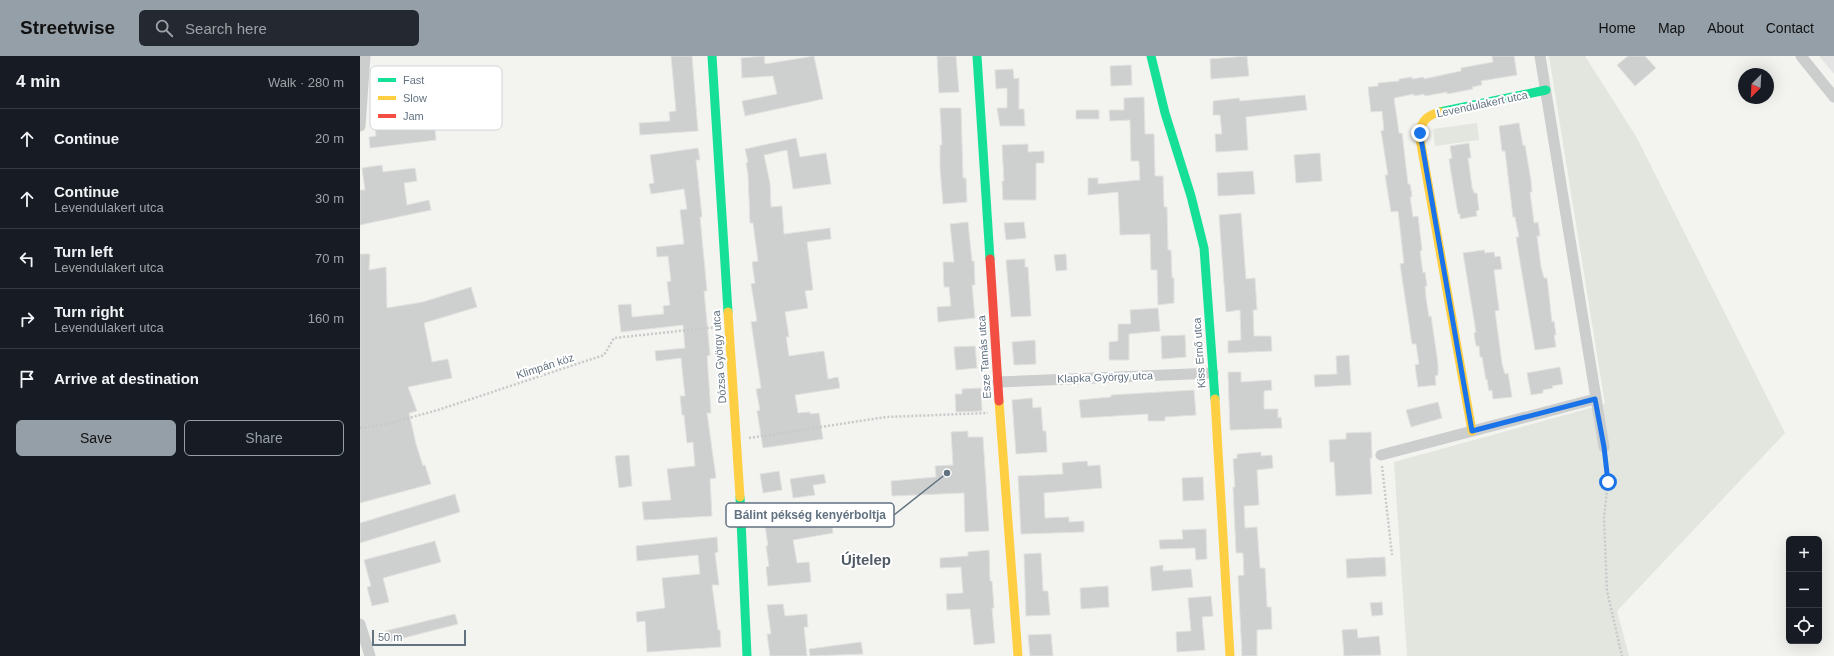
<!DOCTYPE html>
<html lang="en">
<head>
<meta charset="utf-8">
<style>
  :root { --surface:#171b24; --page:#242831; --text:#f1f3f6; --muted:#9ea1a6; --line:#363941; --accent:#959fa8 }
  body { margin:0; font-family:Arial,sans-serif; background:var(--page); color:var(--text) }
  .controls { position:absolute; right:12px; bottom:12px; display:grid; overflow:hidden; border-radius:6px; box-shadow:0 4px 16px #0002 }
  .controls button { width:36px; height:36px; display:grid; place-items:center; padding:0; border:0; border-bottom:1px solid var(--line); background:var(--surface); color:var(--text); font:20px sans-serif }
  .compass { position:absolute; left:1378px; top:12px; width:36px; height:36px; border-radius:50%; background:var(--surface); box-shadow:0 4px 16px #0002; rotate:204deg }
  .scale { position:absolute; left:12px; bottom:10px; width:94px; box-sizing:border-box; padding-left:4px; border:2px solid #627281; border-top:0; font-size:11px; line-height:14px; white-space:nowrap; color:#627281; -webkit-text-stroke:3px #fff; paint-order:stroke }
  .stop { position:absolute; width:12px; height:12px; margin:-9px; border:3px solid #1a73e8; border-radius:50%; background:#fff }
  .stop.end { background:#1a73e8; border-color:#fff; box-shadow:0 1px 4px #0008 }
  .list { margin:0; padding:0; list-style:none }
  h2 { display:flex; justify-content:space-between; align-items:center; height:52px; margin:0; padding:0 16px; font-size:17px }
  h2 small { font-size:13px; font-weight:400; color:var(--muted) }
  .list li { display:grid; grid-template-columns:26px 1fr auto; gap:12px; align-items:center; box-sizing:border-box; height:60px; padding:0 16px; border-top:1px solid var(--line) }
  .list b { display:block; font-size:15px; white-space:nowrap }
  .list p { margin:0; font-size:13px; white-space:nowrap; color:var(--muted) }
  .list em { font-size:13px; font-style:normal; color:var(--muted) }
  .actions { display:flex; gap:8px; padding:12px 16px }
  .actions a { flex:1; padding:9px 0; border:1px solid var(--accent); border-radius:6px; text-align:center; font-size:14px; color:var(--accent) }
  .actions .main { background:var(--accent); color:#111 }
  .icon { flex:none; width:22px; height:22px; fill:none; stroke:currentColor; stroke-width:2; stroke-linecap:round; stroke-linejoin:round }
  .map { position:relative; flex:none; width:1474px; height:600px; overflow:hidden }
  header { display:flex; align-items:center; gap:24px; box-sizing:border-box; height:56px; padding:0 20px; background:var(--accent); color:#111 }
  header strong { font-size:19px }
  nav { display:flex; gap:22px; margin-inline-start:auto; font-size:14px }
  .search { width:280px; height:36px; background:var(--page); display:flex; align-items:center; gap:10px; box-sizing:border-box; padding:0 14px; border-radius:6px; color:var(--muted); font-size:15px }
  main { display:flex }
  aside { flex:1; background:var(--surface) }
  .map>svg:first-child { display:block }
  .built { fill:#e3e4e3 }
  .green { fill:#e2e6de }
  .building { fill:#cecfcf; stroke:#e2e2e0 }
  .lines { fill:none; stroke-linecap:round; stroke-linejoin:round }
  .path { stroke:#c8c9ca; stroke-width:2.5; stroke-dasharray:2 2; stroke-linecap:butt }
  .street { stroke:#cccdcd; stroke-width:11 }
  .fast { stroke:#16e098; stroke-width:9 }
  .slow { stroke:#ffcf43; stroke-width:9 }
  .jam { stroke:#f24e42; stroke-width:9 }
  .route { stroke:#1a73e8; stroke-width:5 }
  .labels { text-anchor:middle; stroke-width:4; stroke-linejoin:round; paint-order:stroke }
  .street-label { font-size:11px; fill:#627281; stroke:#fff }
  .district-label { font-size:15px; font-weight:bold; fill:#505b66; stroke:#fff }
  .key { fill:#fff; stroke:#d0d5d9; stroke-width:1 }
  .key-label { font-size:11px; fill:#627281 }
  .leader { fill:none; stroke:#627281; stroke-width:1.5 }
  .callout-dot { fill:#627281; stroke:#fff; stroke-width:1.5 }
  .callout { fill:#fff; stroke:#627281; stroke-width:1.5 }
  .callout-label { font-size:12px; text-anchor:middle; font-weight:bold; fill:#627281 }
</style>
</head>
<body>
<header>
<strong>Streetwise</strong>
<div class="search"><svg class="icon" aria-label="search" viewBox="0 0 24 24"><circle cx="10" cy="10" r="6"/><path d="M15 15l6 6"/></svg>Search here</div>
<nav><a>Home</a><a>Map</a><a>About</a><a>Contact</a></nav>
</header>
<main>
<aside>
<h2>4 min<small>Walk · 280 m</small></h2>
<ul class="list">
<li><svg class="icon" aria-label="ahead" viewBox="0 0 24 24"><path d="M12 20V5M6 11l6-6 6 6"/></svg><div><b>Continue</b></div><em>20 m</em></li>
<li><svg class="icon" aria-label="ahead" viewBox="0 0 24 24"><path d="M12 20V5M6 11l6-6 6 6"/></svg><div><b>Continue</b><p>Levendulakert utca</p></div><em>30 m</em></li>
<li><svg class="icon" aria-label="left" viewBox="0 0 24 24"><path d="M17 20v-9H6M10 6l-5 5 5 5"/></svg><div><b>Turn left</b><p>Levendulakert utca</p></div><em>70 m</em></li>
<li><svg class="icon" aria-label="right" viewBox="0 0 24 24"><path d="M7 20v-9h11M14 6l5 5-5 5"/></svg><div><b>Turn right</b><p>Levendulakert utca</p></div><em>160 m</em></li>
<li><svg class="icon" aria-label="arrive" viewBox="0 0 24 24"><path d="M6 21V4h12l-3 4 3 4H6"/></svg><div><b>Arrive at destination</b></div></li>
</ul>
<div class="actions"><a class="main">Save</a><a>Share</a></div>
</aside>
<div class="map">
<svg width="1474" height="600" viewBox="0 0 1474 600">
  <rect width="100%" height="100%" fill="#f3f3f0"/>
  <path class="built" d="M1459,0H1474V18Z"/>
  <path class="green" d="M1189,0H1225L1277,82L1425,377L1257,555L1269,600H1047L1034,406L1245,348Z
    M1117,67L1119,84L1075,90L1073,73Z"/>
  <path class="building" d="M311,0H332L338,75L280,79L279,67L310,65L309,56L316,55Z
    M404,0L405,8L454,0L463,43L385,60L382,45L417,38L413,20L382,22L381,2Z
    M577,0H596L599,36L579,37Z
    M887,0L889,20L851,23L850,3Z
    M1132,0H1154L1157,19L1121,25L1122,29L1112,31L1113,33L1087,38V36L1065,40L1064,38L1054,40V38L1034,42L1039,77H1042L1048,128H1050L1051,134L1052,141H1050L1053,161L1058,160L1062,194L1060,195L1063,217L1065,216L1067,230H1065L1066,242L1069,261L1071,260L1078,308V319L1075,320L1076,329L1058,331L1055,309L1059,308L1056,288H1052L1040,208L1044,207L1038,155L1031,156L1025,119H1028L1021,75L1024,74L1022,55L1011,56L1008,31L1018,30V27L1039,25V23L1052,21V23L1064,21V23L1101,15V12L1133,6Z
    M1268,0H1285L1296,12L1275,30L1257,9Z
    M771,9L772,29L751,30L750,10Z
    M653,13L654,23L659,22V53H664L665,70H640L637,52H647V32L636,33L635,14Z
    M49,26V46L64,44L67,74L75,73L76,84L10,92L9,81L16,80L12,50H16L15,27Z
    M945,39L947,54L886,61L888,94L856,96L855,78H862L860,59H853V45L879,42L880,45Z
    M784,41L785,78H794L795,120H803L804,151H807L808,194H811L812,222H814V247L798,249L797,214H791L790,178L760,179L758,136L728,139V122H738V128L780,124L779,105H771L770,64L750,65L749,54H764V42Z
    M580,52H601L603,122H606L607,146L583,148L580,112V89H582Z
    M716,54H739V63H716Z
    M1159,67L1163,90L1165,89L1171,125L1172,136H1170L1174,167L1178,166L1180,180H1177L1181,211L1184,222H1187L1192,266L1194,265L1196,279H1194L1196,291L1175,294L1160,206L1156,181H1159L1155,161H1153L1145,95H1142L1139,70Z
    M436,82L440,101L466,97L471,128L433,133L427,94L404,99L410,127L411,151L422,150L424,178L470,172L471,183L447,186L453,234L445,235L448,252L425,256L429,281H426L429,300L464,295L468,323L478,321L480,332L435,339L438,357L450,356V358L459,357L463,383L403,392L397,355L400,354L396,333L401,332L391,266L397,265L391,228L395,227L392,206L398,205L393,167H390L388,118L386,107L388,106L385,93Z
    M1109,87L1111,102H1108L1112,131L1114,137H1117L1119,154L1116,155L1117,160L1100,163V158H1098L1090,110L1089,103L1092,102L1090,90Z
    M668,88V96L684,95V107H676V144H643L642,125H644L642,89Z
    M338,92L340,104H336L342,161H340L347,235H344L350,299L347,300L351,357H347L356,422L350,423L352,460L284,464L282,446L311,444L307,413L335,410L333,386L327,387L324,359H322L320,340H325L321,302L296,305L295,295L325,292L323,269L261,276L258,249L271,248L272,261L304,258L303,250L310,249L307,226L311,225L308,200L297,201L296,191L324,188L320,154L327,153L324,133L291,138L289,128L294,127L290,99Z
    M960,97L962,125L936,127L934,99Z
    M22,109L23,116L55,112L57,125L44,127L47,149L69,144L71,154L0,169V134H5L2,112Z
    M893,115L895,138L858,140L857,117Z
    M881,157L886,223L895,222L897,254H893L894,280H911L912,295L868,297V285L881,284L880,254L866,256L859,159Z
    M608,166L612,205H614L615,229H612L615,262L578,266L577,251L591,250L589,231H584L583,206H594L590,168Z
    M664,166L666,182L646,184L644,167Z
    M1124,194L1125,197L1134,196L1135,201L1140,200L1142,213L1134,214L1139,254L1135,255L1142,308L1145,318L1148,317L1152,341L1133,343L1132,334L1129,335L1127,323L1126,324L1122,301H1120L1119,290H1116L1114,277L1116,276L1103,197Z
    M0,198H10L9,214L26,211L27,252L63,246L111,231L117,251L64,267L72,306L88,303L92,322L48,331L57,355L49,357L56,388L63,410L65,409L71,428L0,447Z
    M706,198L707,214L696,215L694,199Z
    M665,203V211H668L671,260L651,261L646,204Z
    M798,252L800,275L769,278V304H749V286L758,285V268H771L770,254Z
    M825,279L826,301L802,303L801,280Z
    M675,284L676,308L654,309L652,286Z
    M615,290L617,312L596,314L594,291Z
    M989,299L991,329L955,331L954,319L977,318L976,300Z
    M1200,311L1203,328L1192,330L1193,332L1183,334V337L1171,339L1167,317Z
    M868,316H881V326L911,324L912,334L904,335V353H918V362L921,361L922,372L870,374Z
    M621,332L622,355L596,356L595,338H602V333Z
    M834,334L836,359L805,361V365H788V358L721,362L719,344L751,341V339Z
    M672,342L673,352L681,351L683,375H686L687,396L656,398L652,344Z
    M1078,346L1082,362L1051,371L1046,354Z
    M608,375V381H623L629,475L605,476L604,437L532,440L531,425L576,421L575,410L593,409L591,376Z
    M1011,376L1012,402H1010L1012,438L976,440L974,406H970L969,384L986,383V377Z
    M901,396V400L912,399L913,412L897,414L899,449L884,450L885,472L897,471L900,512H905L907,551H911L912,573L897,574V600H882L878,520L884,519L883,497H876L873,431H875L873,403L877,402V398Z
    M269,399L272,430L259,432L255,400Z
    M727,405L728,410L740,409L742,432L684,437L685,462L709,461V466L724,465V476L661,478L658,420L703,418L702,407Z
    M419,415L422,434L403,437L400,418Z
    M464,418L466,427L453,429L455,439L433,442L430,423Z
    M843,421L844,444L823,445L822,422Z
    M95,438L100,456L0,487V467Z
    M471,464L473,477L433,484L437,507L449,506L451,526L408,530L406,511L409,510L406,490H408L405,469L420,466L421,471Z
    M846,473L847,503L836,504L835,492L800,493L799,484L823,483L822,474Z
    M357,481L358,496L355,497L359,529H352L358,574H360L361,591L287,596L285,565L277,566L276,556L305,552L302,522L340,518L338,499L277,505L276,490Z
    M75,485L81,506L23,522L29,546L12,550L7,531L11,530L4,504Z
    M629,494L630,525H632L634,552H632L635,587L614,589L610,553L587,554L586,538L603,537L601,511L580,512V502L608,500V496Z
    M681,497L683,535H688L690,559L666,560L664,498Z
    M1025,501L1026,520L987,522L986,503Z
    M803,509V515L831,513L833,531L792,535L790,511Z
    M748,530L749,551L721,553L720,532Z
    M851,540L853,560L842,561L845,594L817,596L816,576L831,575L828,542Z
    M1022,546L1023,559L1012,560L1010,547Z
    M423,548L425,560L447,558L448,571H444L447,600H410L407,578H411L407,549Z
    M95,558L98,568L28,586L25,575Z
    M997,573L998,582L1019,580L1021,599L984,600L982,574Z
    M691,578L693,600H670L668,579Z
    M501,586L503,598L450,600L449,593Z"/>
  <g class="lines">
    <path class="path" d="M0,372L27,368L78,354L244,299L254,282L357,271
      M389,382L526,361L628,357
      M1245,401L1248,426L1244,461L1247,535L1262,600
      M1022,410L1032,499"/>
    <path class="street" d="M1180,0L1244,391
      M1441,0L1474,41
      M0,70L5,0
      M638,326L853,317
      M1021,399L1235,343
      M0,568L10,600"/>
    <path class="fast" d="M352,0L368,256
      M617,0L630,203
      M791,0L805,57L831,140L844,192L855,343
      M1080,56L1186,34
      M380,441L387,600"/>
    <path class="slow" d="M1080,56C1068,59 1062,64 1059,77L1112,375
      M368,256L380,441
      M855,343L870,600
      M639,345L658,600"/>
    <path class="jam" d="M630,203L639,345"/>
  </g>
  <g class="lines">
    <path class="route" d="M1060,77L1112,375L1235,343L1244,391L1248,426"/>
  </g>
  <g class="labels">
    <g class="street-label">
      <text transform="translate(1122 48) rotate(-12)" y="4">Levendulakert utca</text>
      <text transform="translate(839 297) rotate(-94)" y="4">Kiss Ernő utca</text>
      <text transform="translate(359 301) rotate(-94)" y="4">Dózsa György utca</text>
      <text transform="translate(624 301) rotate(-94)" y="4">Esze Tamás utca</text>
      <text transform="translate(185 310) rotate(-18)" y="4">Klimpán köz</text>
      <text transform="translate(745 321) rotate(-2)" y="4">Klapka György utca</text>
    </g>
    <g class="district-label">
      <text x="506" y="509">Újtelep</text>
    </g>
  </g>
  <rect x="10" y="10" width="132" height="64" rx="6" class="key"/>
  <rect x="18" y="22" width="18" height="4" fill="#16e098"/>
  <rect x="18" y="40" width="18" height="4" fill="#ffcf43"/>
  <rect x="18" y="58" width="18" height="4" fill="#f24e42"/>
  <g class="key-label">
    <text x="43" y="28">Fast</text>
    <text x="43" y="46">Slow</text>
    <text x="43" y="64">Jam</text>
  </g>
  <path class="leader" d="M587 417L534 459"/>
  <circle class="callout-dot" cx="587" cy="417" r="4"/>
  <rect class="callout" x="366" y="447" width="168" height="24" rx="4"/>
  <g class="callout-label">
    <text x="450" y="463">Bálint pékség kenyérboltja</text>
  </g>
</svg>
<div class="controls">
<button>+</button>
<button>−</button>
<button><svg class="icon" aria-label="locate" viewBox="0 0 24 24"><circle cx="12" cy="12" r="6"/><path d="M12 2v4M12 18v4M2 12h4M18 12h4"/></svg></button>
</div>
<svg class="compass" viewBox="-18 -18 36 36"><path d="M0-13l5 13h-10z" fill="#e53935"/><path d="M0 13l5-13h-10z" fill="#9ea1a6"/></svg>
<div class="scale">50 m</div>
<div class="stop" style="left:1248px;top:426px"></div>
<div class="stop end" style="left:1060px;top:77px"></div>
</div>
</main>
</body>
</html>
